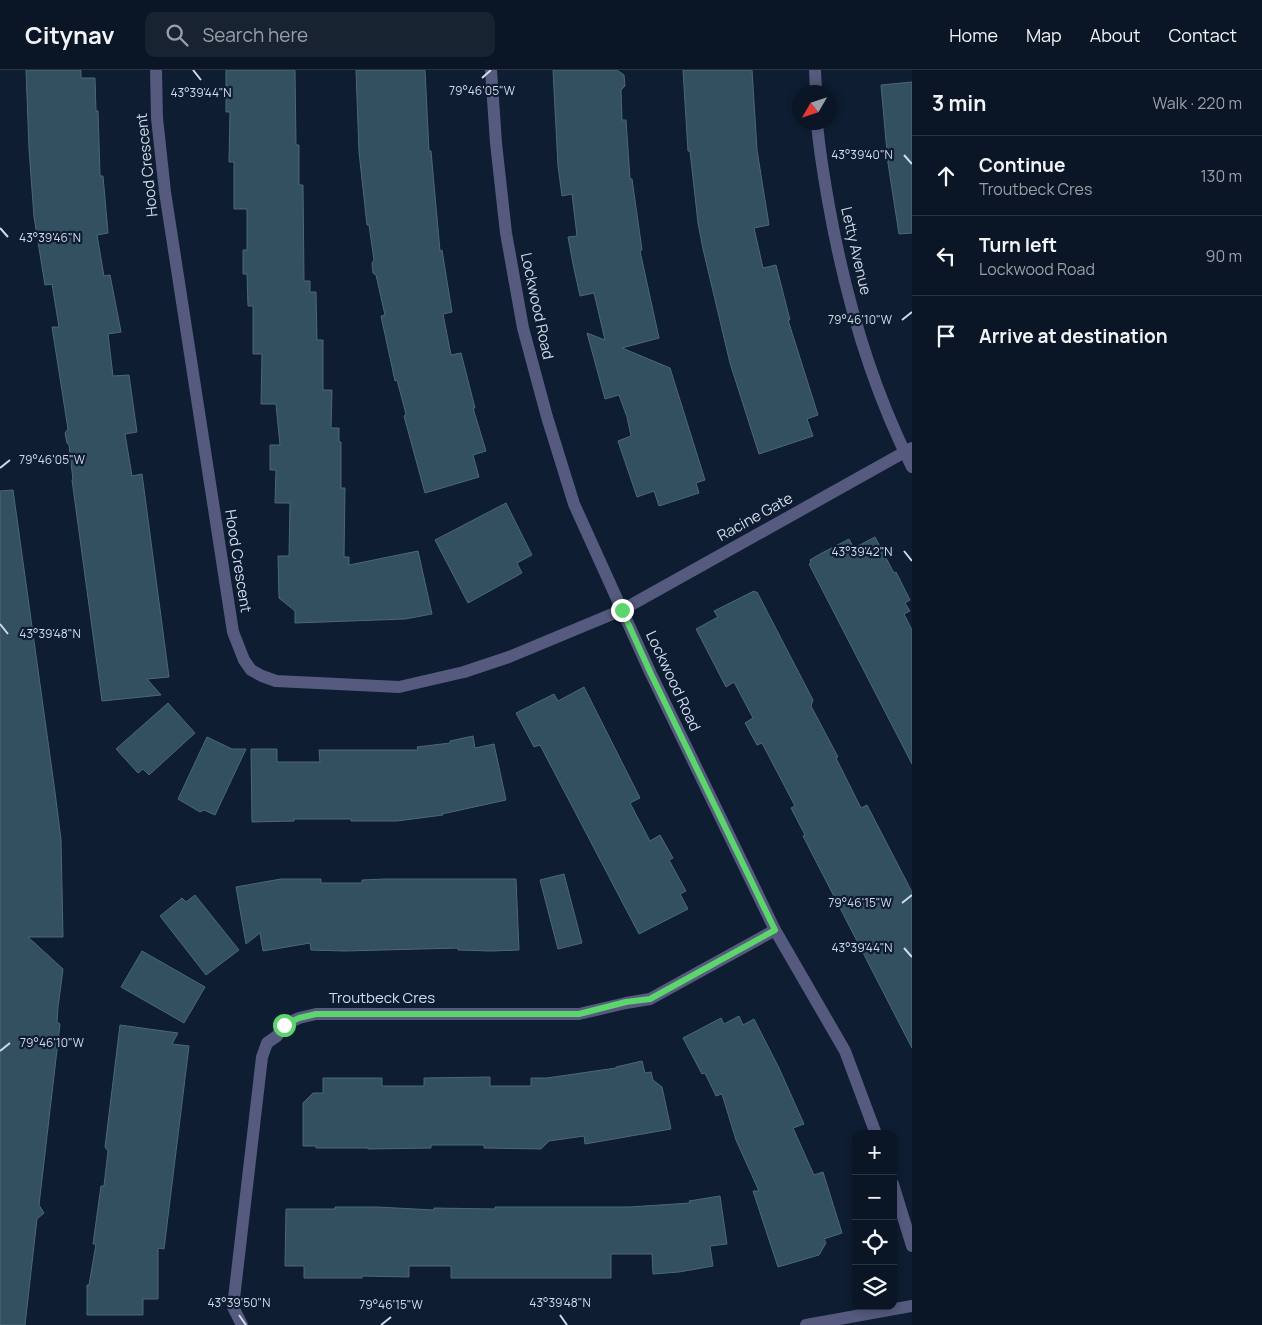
<!DOCTYPE html>
<html lang="en">
<head>
<meta charset="utf-8">
<style>
  :root { --surface:#0a1625; --page:#182332; --text:#f1f3f6; --muted:#999fa7; --line:#2a3542 }
  body { margin:0; font-family:Manrope,sans-serif; background:var(--page); color:var(--text) }
  .controls { position:absolute; right:15px; bottom:15px; display:grid; overflow:hidden; border-radius:10px; box-shadow:0 2px 8px #0003 }
  .controls button { width:45px; height:45px; display:grid; place-items:center; padding:0; border:0; border-bottom:1px solid var(--line); background:var(--surface); color:var(--text); font:25px sans-serif }
  .compass { position:absolute; left:792px; top:15px; width:45px; height:45px; border-radius:50%; background:var(--surface); box-shadow:0 2px 8px #0003; rotate:231deg }
  .stop { position:absolute; width:15px; height:15px; margin:-11px; border:4px solid #5cd56d; border-radius:50%; background:#fff }
  .stop.end { background:#5cd56d; border-color:#fff; box-shadow:0 1px 5px #0008 }
  .list { margin:0; padding:0; list-style:none }
  h2 { display:flex; justify-content:space-between; align-items:center; height:65px; margin:0; padding:0 20px; font-size:21px }
  h2 small { font-size:16px; font-weight:400; color:var(--muted) }
  .list li { display:grid; grid-template-columns:32px 1fr auto; gap:15px; align-items:center; box-sizing:border-box; height:80px; padding:0 20px; border-top:1px solid var(--line) }
  .list b { display:block; font-size:19px; white-space:nowrap }
  .list p { margin:0; font-size:16px; white-space:nowrap; color:var(--muted) }
  .list em { font-size:16px; font-style:normal; color:var(--muted) }
  .icon { flex:none; width:28px; height:28px; fill:none; stroke:currentColor; stroke-width:2; stroke-linecap:round; stroke-linejoin:round }
  .map { position:relative; flex:none; width:912px; height:1255px; overflow:hidden }
  header { display:flex; align-items:center; gap:30px; box-sizing:border-box; height:70px; padding:0 25px; background:var(--surface); border-bottom:1px solid var(--line) }
  header strong { font-size:24px }
  nav { display:flex; gap:28px; margin-inline-start:auto; font-size:18px }
  .search { width:350px; height:45px; background:var(--page); display:flex; align-items:center; gap:12px; box-sizing:border-box; padding:0 18px; border-radius:10px; color:var(--muted); font-size:19px }
  main { display:flex }
  aside { flex:1; background:var(--surface) }
  .map>svg:first-child { display:block }
  .building { fill:#325060; stroke:#4a6879 }
  .lines { fill:none; stroke-linecap:round; stroke-linejoin:round }
  .minor { stroke:#555a7e; stroke-width:12 }
  .route { stroke:#5cd56d; stroke-width:6 }
  .ticks { fill:none; stroke:#d1dbe9; stroke-width:2 }
  .labels { text-anchor:middle; stroke-width:4.5; stroke-linejoin:round; paint-order:stroke }
  .street-label { font-size:15px; fill:#d1dbe9; stroke:#0e1d31 }
  .ticks-label { font-size:12px; text-anchor:middle; fill:#d1dbe9; stroke:#0e1d31; stroke-width:4.5; stroke-linejoin:round; paint-order:stroke }
</style>
</head>
<body>
<header>
<strong>Citynav</strong>
<div class="search"><svg class="icon" aria-label="search" viewBox="0 0 24 24"><circle cx="10" cy="10" r="6"/><path d="M15 15l6 6"/></svg>Search here</div>
<nav><a>Home</a><a>Map</a><a>About</a><a>Contact</a></nav>
</header>
<main>
<div class="map">
<svg width="912" height="1255" viewBox="0 0 912 1255">
  <rect width="100%" height="100%" fill="#0e1d31"/>
  <path class="building" d="M26,0H81V8H95L96,41H98L100,106H103L108,163L97,165L104,206L110,205L121,262L108,264L113,306L129,305L137,362L125,364L132,406L142,404L169,607L147,609L161,625L102,631L72,410H73L69,375L67,373L65,363L68,359L52,257H59L52,214L45,215L34,147L29,79Z
    M226,0H295L296,75H299V115H303L304,211H310V222H316L317,270H323V320H332L331,358H339V372H341V418H345L344,487H349V495L418,481L432,544L405,549L295,553V541L279,528L278,486H289L290,433H275L276,400H270V375H280L276,334H261L262,284H253V236H248L247,204H243V180H247V139H234V92H229L230,42H226Z
    M356,0H425L429,81H431L440,181L442,180L452,242L443,244L451,285L461,283L475,338H473L486,381L473,385L479,407L425,423L404,346L406,344L397,310L395,311L381,246L385,245L376,205L373,203L372,193L374,190L369,155H367L359,82Z
    M553,0H617L624,5L625,16L621,20L622,50H626L630,109H632L642,180L640,181L659,268L622,278L670,298L705,410L696,413L699,423L659,436L654,421L637,427L618,371L631,366L627,347L619,325L605,329L587,263L605,270L594,223L580,226L573,194L568,167L577,166L572,124L562,126L558,96Z
    M683,0H752L757,80L769,155L754,158L763,198L776,195L790,250H788L818,345L807,349L813,366L759,384L730,293L703,179L698,153L690,81H688Z
    M912,12V163L899,164L888,93L881,15Z
    M13,420L55,722L61,770L63,867H28L63,899L58,937L57,952L60,954L39,1135L44,1143L37,1149L25,1255H0V421Z
    M506,433L532,485L517,493L522,503L468,533L435,470Z
    M875,467L894,503L896,502L910,530L905,533L910,541L904,544L912,560V694L809,494L811,493L810,490L820,484L849,469L854,478Z
    M754,521L755,522H757L813,630L811,636L838,687L836,688L861,738L867,735L912,822V978L803,766L805,765L791,738L795,736L762,673L757,675L745,653L753,648L734,612L726,617L696,559L718,547L714,541Z
    M584,617L640,728L630,733L650,771L660,765L673,788L669,790L686,821L680,824L688,839L639,864L540,675L534,677L516,643L554,624L558,631Z
    M168,633L195,663L149,705L143,699L138,703L116,679Z
    M473,666L475,678L494,674L506,730L442,744L443,745L397,751H351V749H294V751L252,752L251,679H277V692H320L319,680H418L417,677L450,673V671Z
    M207,667L232,679H246L215,745L204,740L200,742L178,729Z
    M564,804L582,873L558,879L540,810Z
    M281,809H321V813H362V810L385,809H516L519,880L491,881L458,880V878L345,881L311,880L310,873L263,881L260,863L246,874L236,817Z
    M195,825L239,880L206,905L160,846L182,828L186,832Z
    M142,881L205,917L184,953L121,917Z
    M739,946L743,955L754,949L779,998L804,1054L793,1058L814,1105L823,1102L842,1163L824,1169L826,1173L819,1185L778,1197L753,1121H759L736,1070L722,1024L716,1026L705,1003L702,1004L683,968L721,948L724,954Z
    M120,955L178,963L172,974L189,976L164,1179L158,1178V1229H143V1245H87V1215H89L96,1174H93L101,1116H104L108,1081L105,1077Z
    M642,991L645,1003L651,1002L653,1010L662,1017L671,1059L585,1074L584,1066L549,1071L541,1079L484,1078V1075H431V1078L368,1079V1078H316V1076H303V1033L313,1023H323V1008H382V1016H424V1008L490,1007V1016H531V1008H547L616,998V997Z
    M720,1126L727,1174L710,1176L713,1196L679,1202L653,1204L652,1184H611V1208H451V1196H409V1207L362,1206V1208H304V1196H285L286,1139H335V1137H377L434,1140V1138L495,1139V1137H629L690,1133L689,1131Z"/>
  <g class="lines">
    <path class="minor" d="M156,0L157,48L165,122L233,562L244,590L251,600L262,606L276,611L399,617L464,602L509,587L622,540L912,378
      M491,0L496,73L506,163L523,258L547,347L574,434L651,604L775,860L845,981L876,1064
      M815,0L816,22
      M817,52C819,80 824,108 829,136C845,225 871,316 912,397
      M893,1114L912,1176
      M242,1255L233,1237L262,987L267,973L277,966L284,955L299,948L316,944H579L626,933L650,929L775,860
      M806,1255L912,1236"/>
  </g>
  <g class="lines">
    <path class="route" d="M284,955L299,948L316,944H579L626,932L650,929L775,860L651,604L622,540"/>
  </g>
  <path class="ticks" d="M193,0L201,10M482,8L491,0M904,85L912,94M0,158L8,167M902,250L912,242M0,398L10,390M904,481L912,491M0,554L8,564M902,833L912,825M904,878L912,887M0,981L10,973M239,1245L246,1255M560,1245L567,1255M381,1255L391,1247"/>
  <g class="labels">
    <g class="street-label">
      <text transform="translate(147 95) rotate(-96)" y="5">Hood Crescent</text>
      <text transform="translate(856 181) rotate(77)" y="5">Letty Avenue</text>
      <text transform="translate(537 236) rotate(78)" y="5">Lockwood Road</text>
      <text transform="translate(755 447) rotate(-29)" y="5">Racine Gate</text>
      <text transform="translate(238 491) rotate(81)" y="5">Hood Crescent</text>
      <text transform="translate(673 611) rotate(65)" y="5">Lockwood Road</text>
      <text x="382" y="933">Troutbeck Cres</text>
    </g>
  </g>
  <g class="ticks-label">
    <text x="482" y="25">79°46'05"W</text>
    <text x="201" y="27">43°39'44"N</text>
    <text x="862" y="89">43°39'40"N</text>
    <text x="50" y="172">43°39'46"N</text>
    <text x="860" y="254">79°46'10"W</text>
    <text x="52" y="394">79°46'05"W</text>
    <text x="862" y="486">43°39'42"N</text>
    <text x="50" y="568">43°39'48"N</text>
    <text x="860" y="837">79°46'15"W</text>
    <text x="862" y="882">43°39'44"N</text>
    <text x="52" y="977">79°46'10"W</text>
    <text x="239" y="1237">43°39'50"N</text>
    <text x="560" y="1237">43°39'48"N</text>
    <text x="391" y="1239">79°46'15"W</text>
  </g>
</svg>
<div class="controls">
<button>+</button>
<button>−</button>
<button><svg class="icon" aria-label="locate" viewBox="0 0 24 24"><circle cx="12" cy="12" r="6"/><path d="M12 2v4M12 18v4M2 12h4M18 12h4"/></svg></button>
<button><svg class="icon" aria-label="layers" viewBox="0 0 24 24"><path d="M12 4l9 5-9 5-9-5zM3 14l9 5 9-5"/></svg></button>
</div>
<svg class="compass" viewBox="-18 -18 36 36"><path d="M0-13l5 13h-10z" fill="#e53935"/><path d="M0 13l5-13h-10z" fill="#999fa7"/></svg>
<div class="stop" style="left:284px;top:955px"></div>
<div class="stop end" style="left:622px;top:540px"></div>
</div>
<aside>
<h2>3 min<small>Walk · 220 m</small></h2>
<ul class="list">
<li><svg class="icon" aria-label="ahead" viewBox="0 0 24 24"><path d="M12 20V5M6 11l6-6 6 6"/></svg><div><b>Continue</b><p>Troutbeck Cres</p></div><em>130 m</em></li>
<li><svg class="icon" aria-label="left" viewBox="0 0 24 24"><path d="M17 20v-9H6M10 6l-5 5 5 5"/></svg><div><b>Turn left</b><p>Lockwood Road</p></div><em>90 m</em></li>
<li><svg class="icon" aria-label="arrive" viewBox="0 0 24 24"><path d="M6 21V4h12l-3 4 3 4H6"/></svg><div><b>Arrive at destination</b></div></li>
</ul>
</aside>
</main>
</body>
</html>
